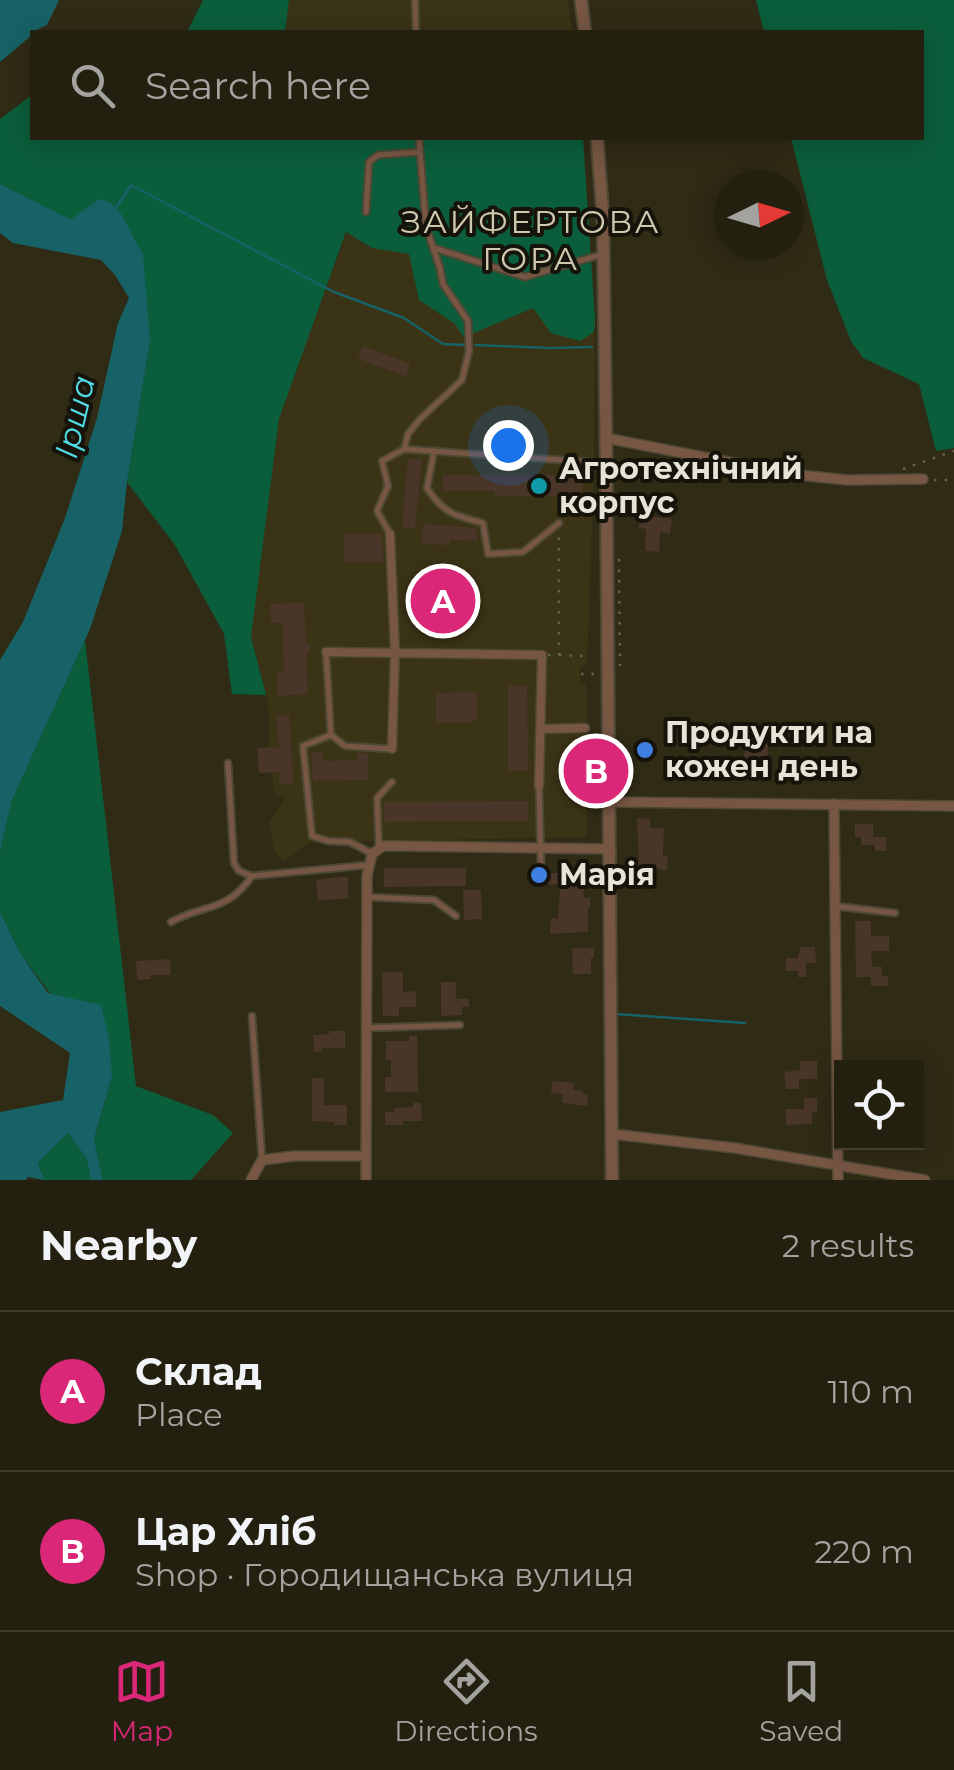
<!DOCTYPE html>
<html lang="en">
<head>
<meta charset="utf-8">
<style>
  :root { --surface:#242010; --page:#2c2819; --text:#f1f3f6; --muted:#a3a39f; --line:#413e30; --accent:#db2777 }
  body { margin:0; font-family:Montserrat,sans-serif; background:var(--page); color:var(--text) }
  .controls { position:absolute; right:30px; bottom:30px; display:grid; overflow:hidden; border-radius:0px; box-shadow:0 5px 25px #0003 }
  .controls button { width:90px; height:90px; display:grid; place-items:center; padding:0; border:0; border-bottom:2px solid var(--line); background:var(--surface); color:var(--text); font:50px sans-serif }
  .compass { position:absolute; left:714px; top:170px; width:90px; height:90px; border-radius:50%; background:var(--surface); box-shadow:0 5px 25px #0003; rotate:85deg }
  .you { position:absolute; left:508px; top:445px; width:35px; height:35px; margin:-25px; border:8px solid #fff; border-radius:50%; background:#1a73e8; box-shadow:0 0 0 15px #1a73e833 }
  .badge { display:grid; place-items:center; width:65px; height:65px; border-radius:50%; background:var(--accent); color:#fff; font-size:32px; font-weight:700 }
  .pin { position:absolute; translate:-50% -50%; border:5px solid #fff; box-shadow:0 2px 10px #0006 }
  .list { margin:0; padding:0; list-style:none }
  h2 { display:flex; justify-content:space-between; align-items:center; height:130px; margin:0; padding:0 40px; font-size:42px }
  h2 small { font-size:32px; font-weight:400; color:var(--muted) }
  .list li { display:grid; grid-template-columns:65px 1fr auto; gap:30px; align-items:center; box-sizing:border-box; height:160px; padding:0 40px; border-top:2px solid var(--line) }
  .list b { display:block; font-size:38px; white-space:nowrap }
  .list p { margin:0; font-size:32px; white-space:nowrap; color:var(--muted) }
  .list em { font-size:32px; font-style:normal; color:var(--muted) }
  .icon { flex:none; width:55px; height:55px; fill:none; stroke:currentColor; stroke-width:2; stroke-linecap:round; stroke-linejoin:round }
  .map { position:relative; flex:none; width:954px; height:1180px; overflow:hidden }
  .search { position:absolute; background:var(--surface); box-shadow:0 5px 25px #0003; left:30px; right:30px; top:30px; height:110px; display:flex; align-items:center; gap:25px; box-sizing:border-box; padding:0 35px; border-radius:0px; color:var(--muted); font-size:38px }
  .sheet { height:450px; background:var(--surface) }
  nav { display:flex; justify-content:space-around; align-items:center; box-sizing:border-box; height:140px; border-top:2px solid var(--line); background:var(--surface); font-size:28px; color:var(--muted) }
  nav a { display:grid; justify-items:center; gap:5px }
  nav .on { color:var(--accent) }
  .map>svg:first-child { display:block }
  .built { fill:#3b3316 }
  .green { fill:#0b5e3c }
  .water { fill:#166266 }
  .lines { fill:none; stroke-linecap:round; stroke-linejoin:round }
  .stream { stroke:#166266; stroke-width:2.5 }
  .building { fill:#4a3529 }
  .service-casing { stroke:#4d4834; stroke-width:9 }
  .pedestrian-casing { stroke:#4d4834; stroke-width:11 }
  .minor-casing { stroke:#4d4834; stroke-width:12 }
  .tertiary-casing { stroke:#4d4834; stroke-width:15 }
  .path { stroke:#686350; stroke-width:2.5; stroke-dasharray:2.5 8; stroke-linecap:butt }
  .service { stroke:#775643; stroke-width:5 }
  .pedestrian { stroke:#775643; stroke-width:8 }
  .minor { stroke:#775643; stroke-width:9 }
  .tertiary { stroke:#775643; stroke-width:11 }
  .culture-dot { fill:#0f9aa8; stroke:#16130a; stroke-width:4 }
  .shop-dot { fill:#3f7fe0; stroke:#16130a; stroke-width:4 }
  .labels { text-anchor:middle; stroke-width:8; stroke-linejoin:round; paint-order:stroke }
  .poi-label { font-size:30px; font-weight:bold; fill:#e7e3d6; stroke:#16130a; text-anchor:start }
  .neighbourhood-label { font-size:32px; letter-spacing:2.5px; fill:#d0c9af; stroke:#16130a }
  .water-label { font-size:32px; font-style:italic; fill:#51dbe4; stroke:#16130a }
</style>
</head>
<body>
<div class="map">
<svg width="954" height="1180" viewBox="0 0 954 1180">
  <rect width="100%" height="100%" fill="#302b15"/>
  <path class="built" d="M289,0H568L572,32H285Z
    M340,138H583L595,319L594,462L588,640L586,666H580V683H586L587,837L310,842L284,861L274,851L269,822L285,799L274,794L272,772L259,773L257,748L270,747L268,702L251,637L279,418L347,231Z"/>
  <path class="green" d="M203,0H289L285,32H187Z
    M756,0H954V448L936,451L919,384L863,358L851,341L827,280L791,138H922V32H764Z
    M32,95V138H583L595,319L594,332L580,341L551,333L533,308L464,337L454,323L419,300L409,254L372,248L346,232L279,419L251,637L266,695L232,694L224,634L175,545L127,482L150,341L99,199L71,221L0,184V119Z
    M85,640L136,1086L213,1115L233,1133L191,1180H103L94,1141L112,1076L20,953L0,912V852L12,800Z
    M68,1133L87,1159L91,1180H44L38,1163Z"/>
  <path class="water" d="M0,0H59L47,25L32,32V35L0,62Z
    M0,184L71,220L99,199L111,203L121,214L143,255L150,341L127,482L122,531L90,629L12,800L0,852V660L23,622L65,518L97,418L118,323L129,298L115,275L101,260L13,243L0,233Z
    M0,912L20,953L48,993L101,1005L109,1038L112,1076L94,1140L103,1180H91L87,1159L68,1133L38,1163L44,1180L28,1177L26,1180H0V1112L63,1100L70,1053L0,1006Z"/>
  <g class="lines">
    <path class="stream" d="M116,208L131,185L334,292L404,318L443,344L464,345
      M476,345L550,348L592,347
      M616,1014L745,1023"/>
  </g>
  <path class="building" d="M363,346L410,364L406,376L358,359Z
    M408,458L422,459L415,528L402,527Z
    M443,475H582V496H495V491H443Z
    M639,515L672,519L670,534L660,532L659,552L645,551L646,529L639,528Z
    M423,524L477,528V541L450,540V545L422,544Z
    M344,534H382L383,562H344Z
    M304,602L306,645L310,644V653H306L308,694L278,696L277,671H284L282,623H271L270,604Z
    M508,686H527L528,771H508Z
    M477,692V719H473V723H436V693Z
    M289,715L294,783L280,784L279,772L259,773L257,748L279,747L276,716Z
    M745,740H757V744H768L767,777L751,776V779H738V760H744Z
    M311,752H323V761L357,760V753L368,754V780L313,781Z
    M528,801V821L384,822V802Z
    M637,818L650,819V828H664L663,856H668L667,870L652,869V877L636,876V862H639Z
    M855,824H873V837H886V851H875V845H861V837H855Z
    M531,866H535L540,872L548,867V873H560V876H583L584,898H590V907H588V932L550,934L551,918L558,919L560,885L530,883Z
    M384,868H466V886L384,887Z
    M338,877H348V898L318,901L316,880Z
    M463,890H481L482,919L464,920Z
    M855,921H871V936H889V951H871L872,967H882V976H888V986H871V977H856Z
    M800,947H815L816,963H806V977H798V971H786V958H798Z
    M572,948H594V958H591V974H573Z
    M170,959L171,975H150L151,979L137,980L136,961Z
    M382,972H403V992L416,991V1007H399V1016H383Z
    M441,982H456V999H469V1007H462V1015L441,1016Z
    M329,1031H345V1048H322L323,1051L314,1052L313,1035L329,1034Z
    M417,1035L418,1092H385V1077H391V1060H386V1041H409V1036Z
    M800,1061H817V1079H799V1089H786L784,1072L800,1070Z
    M312,1078H324V1105H347V1125H334V1122L312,1121Z
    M552,1081L574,1083L573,1090L583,1091V1094L588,1095L587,1106L562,1103L563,1094L551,1093Z
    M804,1098H817V1112H812V1124L786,1125V1109H804Z
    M413,1103H421L422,1121H403V1125H385V1112H394V1108L413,1107Z"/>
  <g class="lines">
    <defs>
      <path id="service" d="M415,0L416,32
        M419,138L426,227L440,268L443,284L468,321L469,351L462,380L420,419L408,434L404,449L604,463
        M366,212L369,162L378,155L420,152
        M434,248L525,277L603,254
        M434,451L427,488C443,513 455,516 483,523L488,554L523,552L559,523
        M390,534L377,511L388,486L382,461L404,449
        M326,653L331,735L345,746L392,749
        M331,735L303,746L312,836L328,841L350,842L371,853
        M228,763L234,863L239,871L252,876
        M539,786L541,866
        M379,848L377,798L392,782
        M366,897L434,900L456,916
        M835,906L895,913
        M171,922C206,903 226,913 252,876L368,865
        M252,1016L262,1160
        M367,1028L460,1025"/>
      <path id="pedestrian" d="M390,534L395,652L392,749
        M326,652L542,655L539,786
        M541,729L585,728"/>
      <path id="minor" d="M606,438L790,474L847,480L923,479
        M611,802L954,806
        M834,804L838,1180
        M612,1134L735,1148L925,1180
        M251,1180L262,1160L294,1156H366
        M366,1180L367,876L372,854L383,846H398L611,849"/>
      <path id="tertiary" d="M581,0L585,32
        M597,138L603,217L606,438L612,1180"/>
    </defs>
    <use href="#service" class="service-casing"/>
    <use href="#pedestrian" class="pedestrian-casing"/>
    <use href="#minor" class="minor-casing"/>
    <use href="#tertiary" class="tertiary-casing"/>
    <path class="path" d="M903,469L954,451
      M934,480H954
      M619,559L620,666
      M548,655H559V533
      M559,655L587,656
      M581,674H595"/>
    <use href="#service" class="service"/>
    <use href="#pedestrian" class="pedestrian"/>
    <use href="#minor" class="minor"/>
    <use href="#tertiary" class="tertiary"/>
  </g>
  <circle class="culture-dot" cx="539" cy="486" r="10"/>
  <g class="shop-dot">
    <circle cx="645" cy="750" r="10"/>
    <circle cx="539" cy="875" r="10"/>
  </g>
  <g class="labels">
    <g class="poi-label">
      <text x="559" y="479">Агротехнічний<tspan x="559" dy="34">корпус</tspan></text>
      <text x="665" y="743">Продукти на<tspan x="665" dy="34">кожен день</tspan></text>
      <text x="559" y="885">Марія</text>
    </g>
    <g class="neighbourhood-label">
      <text x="531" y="233">ЗАЙФЕРТОВА<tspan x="531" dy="37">ГОРА</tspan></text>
    </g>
    <g class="water-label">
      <text transform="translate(75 417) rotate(-77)" y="11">Ірша</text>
    </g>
  </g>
</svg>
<div class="controls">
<button><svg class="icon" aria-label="locate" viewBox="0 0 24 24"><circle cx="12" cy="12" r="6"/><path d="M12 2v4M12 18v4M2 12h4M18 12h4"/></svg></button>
</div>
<svg class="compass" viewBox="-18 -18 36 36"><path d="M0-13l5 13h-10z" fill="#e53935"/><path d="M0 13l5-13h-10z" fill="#a3a39f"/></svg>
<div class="you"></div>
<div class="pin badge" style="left:443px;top:601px">A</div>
<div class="pin badge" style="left:596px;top:771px">B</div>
<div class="search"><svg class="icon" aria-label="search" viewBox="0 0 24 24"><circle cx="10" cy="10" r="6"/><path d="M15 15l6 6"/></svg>Search here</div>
</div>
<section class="sheet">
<h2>Nearby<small>2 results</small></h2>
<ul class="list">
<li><span class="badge">A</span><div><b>Склад</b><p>Place</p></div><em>110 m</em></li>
<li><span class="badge">B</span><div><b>Цар Хліб</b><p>Shop · Городищанська вулиця</p></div><em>220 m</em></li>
</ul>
</section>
<nav>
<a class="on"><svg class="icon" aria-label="map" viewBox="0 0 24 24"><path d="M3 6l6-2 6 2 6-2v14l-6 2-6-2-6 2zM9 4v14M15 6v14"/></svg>Map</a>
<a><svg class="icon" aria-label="directions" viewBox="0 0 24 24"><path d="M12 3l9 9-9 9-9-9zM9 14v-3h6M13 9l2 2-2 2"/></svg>Directions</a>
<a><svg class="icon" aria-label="saved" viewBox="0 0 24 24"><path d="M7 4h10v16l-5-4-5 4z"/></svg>Saved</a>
</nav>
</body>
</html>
